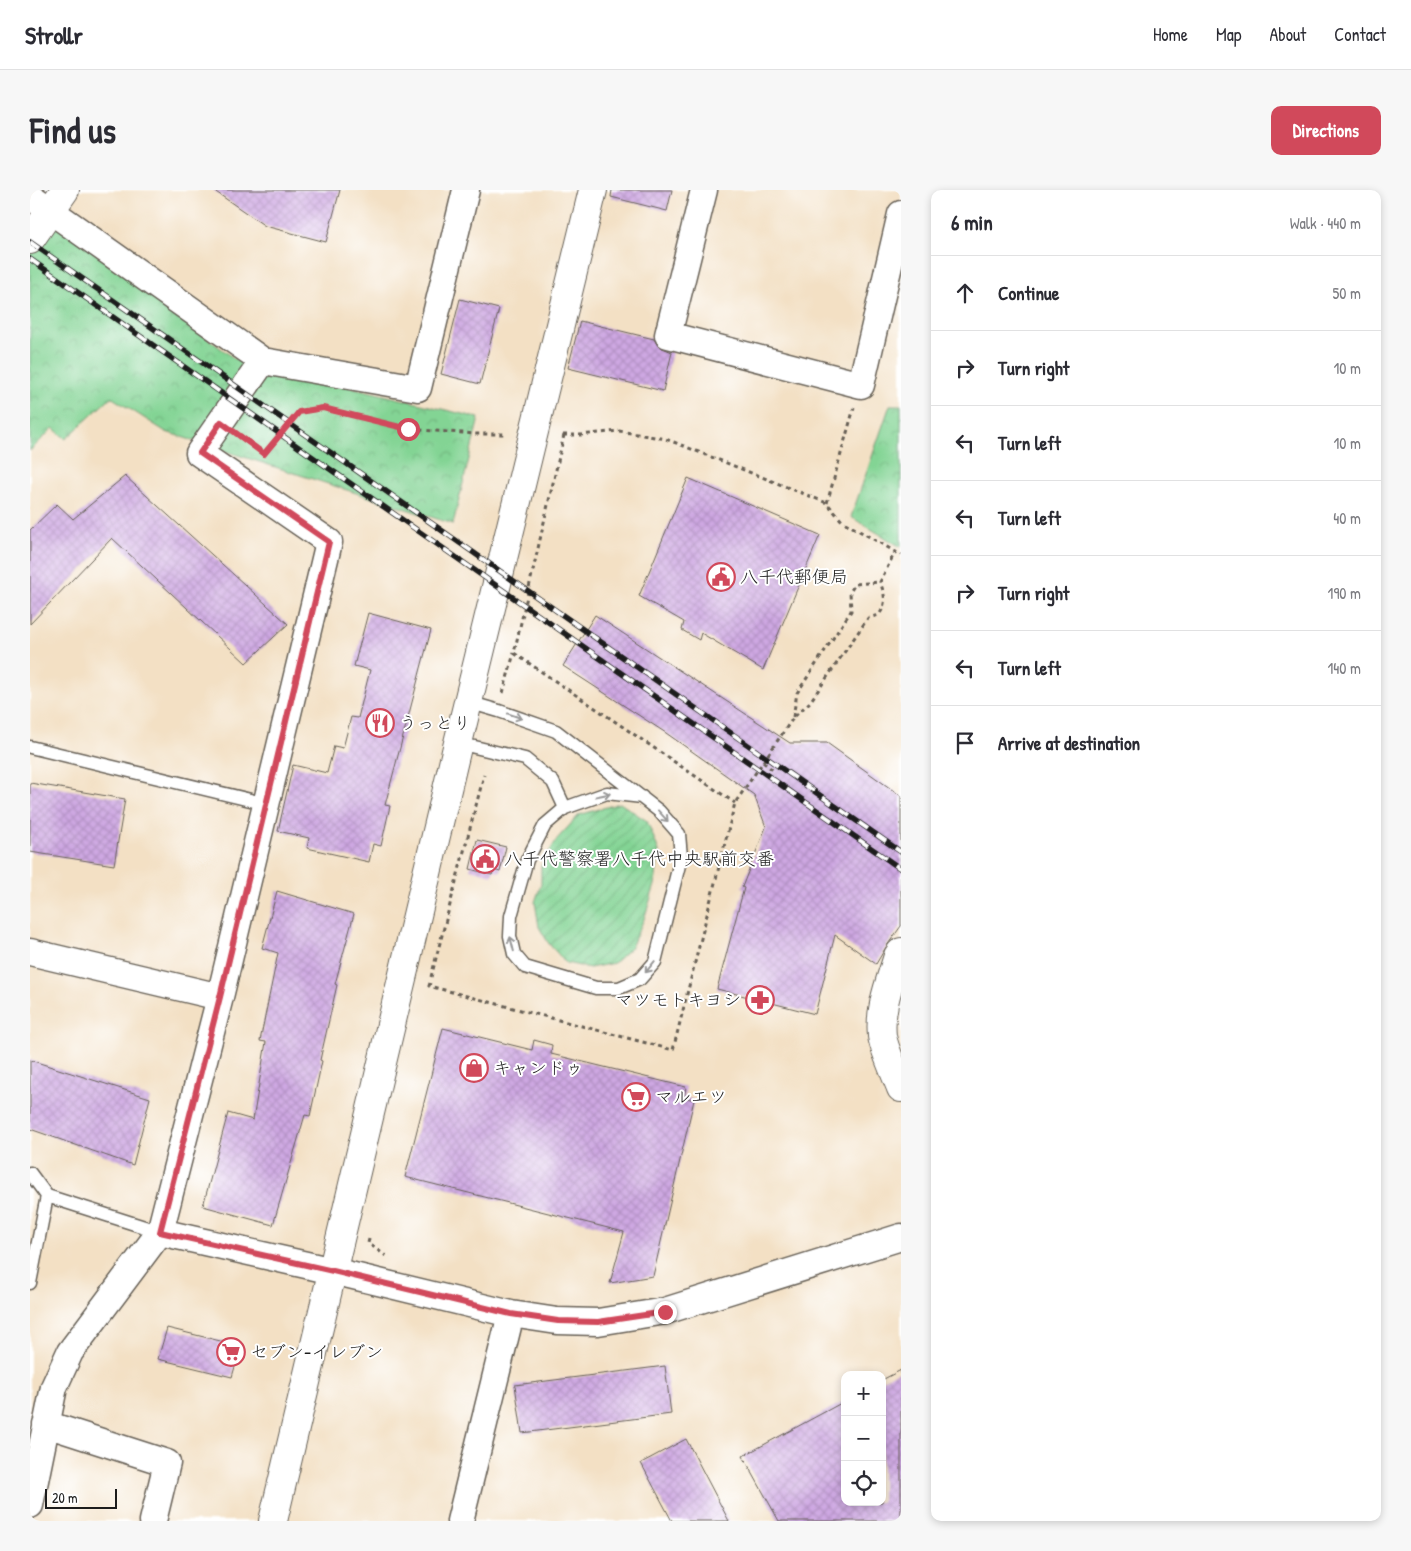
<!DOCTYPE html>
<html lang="en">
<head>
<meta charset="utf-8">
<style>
  :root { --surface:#fff; --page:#f7f7f7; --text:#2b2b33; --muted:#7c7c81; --line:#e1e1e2; --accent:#d1495b }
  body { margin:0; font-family:"Patrick Hand","Klee One",sans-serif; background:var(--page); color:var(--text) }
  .controls { position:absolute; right:15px; bottom:15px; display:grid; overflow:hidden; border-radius:10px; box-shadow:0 2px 8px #0003 }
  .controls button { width:45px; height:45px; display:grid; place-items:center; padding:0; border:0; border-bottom:1px solid var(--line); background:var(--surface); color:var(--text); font:25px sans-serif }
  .scale { position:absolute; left:15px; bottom:12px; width:72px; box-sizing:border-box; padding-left:5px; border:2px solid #1c1c1c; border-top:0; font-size:14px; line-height:18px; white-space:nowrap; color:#1c1c1c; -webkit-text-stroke:4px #fff; paint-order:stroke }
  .stop { position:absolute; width:15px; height:15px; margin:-11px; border:4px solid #d1495b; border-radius:50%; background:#fff }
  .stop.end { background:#d1495b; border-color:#fff; box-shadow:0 1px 5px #0008 }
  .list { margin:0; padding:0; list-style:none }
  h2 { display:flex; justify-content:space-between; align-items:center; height:65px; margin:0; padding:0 20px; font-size:21px }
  h2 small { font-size:16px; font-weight:400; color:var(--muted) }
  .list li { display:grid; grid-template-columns:32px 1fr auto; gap:15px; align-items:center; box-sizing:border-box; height:75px; padding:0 20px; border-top:1px solid var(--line) }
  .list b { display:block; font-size:19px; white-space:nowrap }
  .list em { font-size:16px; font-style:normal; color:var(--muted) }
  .icon { flex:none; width:28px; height:28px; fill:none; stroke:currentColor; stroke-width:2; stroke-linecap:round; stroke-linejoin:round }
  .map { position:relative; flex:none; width:871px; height:1331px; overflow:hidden; border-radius:10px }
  header { display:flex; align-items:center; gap:30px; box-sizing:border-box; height:70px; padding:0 25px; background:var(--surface); border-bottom:1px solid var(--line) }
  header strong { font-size:24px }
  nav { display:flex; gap:28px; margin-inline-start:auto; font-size:18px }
  .intro { display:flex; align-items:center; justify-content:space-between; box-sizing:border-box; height:120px; padding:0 30px }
  h1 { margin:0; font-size:35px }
  .button { padding:12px 22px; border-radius:10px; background:var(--accent); color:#fff; font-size:18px; font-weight:700 }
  main { display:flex; gap:30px; padding:0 30px }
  aside { flex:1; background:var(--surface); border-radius:10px; box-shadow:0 2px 8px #0003 }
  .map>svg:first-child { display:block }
  .park { fill:url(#park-crowns); stroke:#507858 }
  .garden { fill:url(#garden-furrows); stroke:#507858 }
  .building { fill:url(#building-cross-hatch) }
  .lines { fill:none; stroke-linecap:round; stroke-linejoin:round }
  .service-casing { stroke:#676157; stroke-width:15 }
  .minor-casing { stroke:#676157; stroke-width:29 }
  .tertiary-casing { stroke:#676157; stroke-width:30 }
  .path { stroke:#676157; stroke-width:3; stroke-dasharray:4 4; stroke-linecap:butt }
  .service { stroke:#fff; stroke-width:12 }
  .minor { stroke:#fff; stroke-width:26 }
  .tertiary { stroke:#fff; stroke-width:28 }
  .rail-casing { stroke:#1c1c1c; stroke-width:5.5 }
  .rail { stroke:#fff; stroke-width:4; stroke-dasharray:11; stroke-linecap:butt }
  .oneway { stroke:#999 }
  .route { stroke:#d1495b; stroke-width:6 }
  .labels { text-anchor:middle; stroke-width:4; stroke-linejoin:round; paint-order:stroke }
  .poi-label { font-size:18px; fill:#1c1c1c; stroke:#fff; text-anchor:start }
</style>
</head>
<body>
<header>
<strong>Strollr</strong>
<nav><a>Home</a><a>Map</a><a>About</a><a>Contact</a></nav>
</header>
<div class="intro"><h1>Find us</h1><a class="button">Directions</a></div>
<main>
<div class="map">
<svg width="871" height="1331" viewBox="0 0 871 1331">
  <defs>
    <pattern id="park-crowns" width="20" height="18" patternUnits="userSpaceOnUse" patternTransform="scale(1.25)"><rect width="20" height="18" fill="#83d494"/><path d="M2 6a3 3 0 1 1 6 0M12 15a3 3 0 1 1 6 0" fill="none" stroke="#71b57f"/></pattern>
    <pattern id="garden-furrows" width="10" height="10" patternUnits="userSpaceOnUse" patternTransform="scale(1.25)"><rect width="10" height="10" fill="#83d494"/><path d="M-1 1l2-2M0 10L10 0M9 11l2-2" fill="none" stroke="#71b57f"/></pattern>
    <pattern id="building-cross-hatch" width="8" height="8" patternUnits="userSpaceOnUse" patternTransform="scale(1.25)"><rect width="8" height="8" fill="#cea7e2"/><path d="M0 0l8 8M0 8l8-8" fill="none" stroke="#b08fc1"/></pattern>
  </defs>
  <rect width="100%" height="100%" fill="#fff"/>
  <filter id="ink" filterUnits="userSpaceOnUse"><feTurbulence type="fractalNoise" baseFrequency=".02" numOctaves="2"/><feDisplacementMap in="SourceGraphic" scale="10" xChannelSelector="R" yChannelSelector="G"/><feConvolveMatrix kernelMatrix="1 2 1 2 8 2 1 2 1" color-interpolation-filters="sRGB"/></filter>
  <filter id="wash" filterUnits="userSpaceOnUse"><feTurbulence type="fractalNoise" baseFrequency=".0096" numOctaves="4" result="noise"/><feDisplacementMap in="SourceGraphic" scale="20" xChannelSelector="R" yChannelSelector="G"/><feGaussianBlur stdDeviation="1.12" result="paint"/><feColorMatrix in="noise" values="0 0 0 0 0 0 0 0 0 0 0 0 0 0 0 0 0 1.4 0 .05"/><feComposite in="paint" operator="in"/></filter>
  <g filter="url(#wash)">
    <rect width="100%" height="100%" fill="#f3e0c4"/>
    <path class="park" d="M22,30L205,169L449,228L423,334L136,242L81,207L36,249L23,238L0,261V55Z
      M860,215H871V357L821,327Z"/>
    <path class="garden" d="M590,613L617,631L629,661L625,695L614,729L601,757L584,773L560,778L536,773L519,754L509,737L505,712L511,694V676L527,649L549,625Z"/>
    <g id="blocks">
      <path class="building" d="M183,0H310L296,52L235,36Z
        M582,0H642L637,21L581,7Z
        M430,109L469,119L450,194L411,184Z
        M550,131L624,149L628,156L642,162L633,201L538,178Z
        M95,286L258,434L216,473L82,348L0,434V340L27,314L43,329Z
        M658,288L790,345L733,480L671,443L669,450L652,440L654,432L609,406Z
        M338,423L401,440L355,615L360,616L351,656L343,654L339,672L277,658L279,648L248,641L263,575L297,583L304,556L313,558L321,527L328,528L340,480L324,476Z
        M565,425L760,553H797L871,606V736L856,757L846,774L805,745L785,824L687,799L714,698L712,697L736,637L724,605L636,543L533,476Z
        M0,593L95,609L84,675L0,662Z
        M447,650L476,657L470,682L464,680L462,685L440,679Z
        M247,701L324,724L305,794L307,795L290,870L292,871L280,926L275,925L243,1035L173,1016L198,923L223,930L236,852L230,851L248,763L232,758Z
        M413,838L502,860L504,850L522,855L521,864L656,897L654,907L664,910L623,1086L580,1093L594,1042L375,987Z
        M0,870L120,908L103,975L0,939Z
        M137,1138L211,1156L202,1187L128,1169Z
        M635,1176L641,1224L492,1243L485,1195Z
        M871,1180V1331H749L713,1266L815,1211V1312H852V1190Z
        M656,1249L699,1331H642L611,1273Z"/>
    </g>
  </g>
  <g filter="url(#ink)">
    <use href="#blocks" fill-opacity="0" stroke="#676157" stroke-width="1"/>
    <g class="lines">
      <defs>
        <path id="service" d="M428,553L495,569L523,592L535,618L515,635L497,670L481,726L480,746L484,764L495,777L566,798H589L610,789L625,772L651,667L649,644L629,621L526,541L469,521L438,512
          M0,557L237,614
          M535,618L577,603L612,607
          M0,983L17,1006L130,1042
          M0,1093L17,1006"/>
        <path id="minor" d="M674,0L638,145L831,195L871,24
          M0,6L233,171L388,198L436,0
          M0,762L190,807
          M130,1042L303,1081L481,1124L527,1131L568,1132L635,1121L871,1047
          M16,1234L137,1273L123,1331
          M0,1315L24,1197L40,1162L130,1042L190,807L299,352L169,263L233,171
          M430,1331L481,1124"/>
        <path id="tertiary" d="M0,50L35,0
          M871,762L868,766C860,792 849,818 852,846C854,859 866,885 871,898
          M243,1331L428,553L563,0"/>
      </defs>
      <use href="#service" class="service-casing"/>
      <use href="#minor" class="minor-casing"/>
      <use href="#tertiary" class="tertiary-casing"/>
      <path class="path" d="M533,245H550L589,241L636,249L797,313L812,331L871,365
        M534,245L484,463L705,613
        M210,246L234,264L269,222L293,218L378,239L446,244H477
        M797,313L824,218
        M473,503L484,463
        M763,527L767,503L821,421L820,402L825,394L850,392
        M733,572L744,581
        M401,787L454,585
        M400,793L399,796L643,860L705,613L763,528L780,512L838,428L849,425C857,413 855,405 850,392L865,362
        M339,1049L338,1053L356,1066"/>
      <use href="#service" class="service"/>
      <use href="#minor" class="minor"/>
      <use href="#tertiary" class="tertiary"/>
      <defs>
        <path id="rail" d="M0,52L871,662
          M0,69L871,679"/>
      </defs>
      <use href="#rail" class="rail-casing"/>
      <use href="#rail" class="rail"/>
    </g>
    <defs><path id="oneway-shaft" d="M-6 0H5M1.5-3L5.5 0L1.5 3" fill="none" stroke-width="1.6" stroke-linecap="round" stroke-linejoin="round" transform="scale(1.25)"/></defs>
    <g class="oneway">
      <use href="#oneway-shaft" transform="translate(485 526) rotate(19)"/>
      <use href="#oneway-shaft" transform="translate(573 605) rotate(-12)"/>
      <use href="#oneway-shaft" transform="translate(633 626) rotate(48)"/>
      <use href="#oneway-shaft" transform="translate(482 754) rotate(-104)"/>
      <use href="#oneway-shaft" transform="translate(620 777) rotate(129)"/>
    </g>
  </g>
  <g class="lines" filter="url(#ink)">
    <path class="route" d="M378,239L293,218L269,222L234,264L191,232L170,263L299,352L190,807L130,1042L303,1081L481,1124L528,1131L568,1132L635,1122"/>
  </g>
  <defs>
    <symbol id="civic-ring" viewBox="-11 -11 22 22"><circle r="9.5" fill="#fff" stroke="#d1495b" stroke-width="1.5"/><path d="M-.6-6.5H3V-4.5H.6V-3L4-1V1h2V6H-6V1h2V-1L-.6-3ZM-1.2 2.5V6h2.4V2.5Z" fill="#d1495b"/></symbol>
    <symbol id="restaurant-ring" viewBox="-11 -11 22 22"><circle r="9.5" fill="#fff" stroke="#d1495b" stroke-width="1.5"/><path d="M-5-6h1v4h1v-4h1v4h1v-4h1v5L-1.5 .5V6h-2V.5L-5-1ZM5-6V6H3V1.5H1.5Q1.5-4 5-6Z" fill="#d1495b"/></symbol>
    <symbol id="pharmacy-ring" viewBox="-11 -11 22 22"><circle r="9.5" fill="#fff" stroke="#d1495b" stroke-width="1.5"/><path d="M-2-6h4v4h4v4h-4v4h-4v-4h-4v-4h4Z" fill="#d1495b"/></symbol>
    <symbol id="shop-ring" viewBox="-11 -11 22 22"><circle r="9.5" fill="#fff" stroke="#d1495b" stroke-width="1.5"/><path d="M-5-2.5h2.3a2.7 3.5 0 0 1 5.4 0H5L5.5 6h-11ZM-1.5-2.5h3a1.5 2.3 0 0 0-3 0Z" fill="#d1495b"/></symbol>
    <symbol id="supermarket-ring" viewBox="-11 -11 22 22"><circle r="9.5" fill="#fff" stroke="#d1495b" stroke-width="1.5"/><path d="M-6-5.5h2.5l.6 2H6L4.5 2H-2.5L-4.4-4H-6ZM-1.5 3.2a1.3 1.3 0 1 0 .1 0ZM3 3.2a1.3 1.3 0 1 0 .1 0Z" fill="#d1495b"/></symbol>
  </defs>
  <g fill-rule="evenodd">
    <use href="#civic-ring" x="675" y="371" width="32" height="32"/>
    <use href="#restaurant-ring" x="334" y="517" width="32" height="32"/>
    <use href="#civic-ring" x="439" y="653" width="32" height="32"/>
    <use href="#pharmacy-ring" x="714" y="794" width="32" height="32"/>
    <use href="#shop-ring" x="428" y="862" width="32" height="32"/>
    <use href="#supermarket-ring" x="590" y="891" width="32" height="32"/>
    <use href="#supermarket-ring" x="185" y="1146" width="32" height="32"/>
  </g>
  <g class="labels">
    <g class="poi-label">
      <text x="710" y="393">八千代郵便局</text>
      <text x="369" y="539">うっとり</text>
      <text x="474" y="675">八千代警察署八千代中央駅前交番</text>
      <text x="711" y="816" text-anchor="end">マツモトキヨシ</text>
      <text x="463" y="884">キャンドゥ</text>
      <text x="625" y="913">マルエツ</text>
      <text x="220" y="1168">セブン-イレブン</text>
    </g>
  </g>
</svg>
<div class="controls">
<button>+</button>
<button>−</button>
<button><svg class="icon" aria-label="locate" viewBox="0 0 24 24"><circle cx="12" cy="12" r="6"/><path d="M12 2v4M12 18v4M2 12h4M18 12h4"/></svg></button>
</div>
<div class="scale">20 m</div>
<div class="stop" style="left:378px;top:239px"></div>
<div class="stop end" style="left:635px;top:1122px"></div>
</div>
<aside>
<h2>6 min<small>Walk · 440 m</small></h2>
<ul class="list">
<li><svg class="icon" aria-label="ahead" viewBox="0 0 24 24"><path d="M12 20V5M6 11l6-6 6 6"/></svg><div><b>Continue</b></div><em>50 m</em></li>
<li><svg class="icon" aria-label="right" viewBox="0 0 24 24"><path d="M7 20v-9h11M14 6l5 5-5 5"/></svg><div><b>Turn right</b></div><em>10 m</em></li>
<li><svg class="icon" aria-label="left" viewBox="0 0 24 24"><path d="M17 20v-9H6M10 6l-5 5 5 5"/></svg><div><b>Turn left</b></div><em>10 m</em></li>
<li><svg class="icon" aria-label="left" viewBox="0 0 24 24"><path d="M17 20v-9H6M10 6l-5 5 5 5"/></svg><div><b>Turn left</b></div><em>40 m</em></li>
<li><svg class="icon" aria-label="right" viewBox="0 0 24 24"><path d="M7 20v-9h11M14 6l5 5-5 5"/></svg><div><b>Turn right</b></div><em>190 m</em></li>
<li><svg class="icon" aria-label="left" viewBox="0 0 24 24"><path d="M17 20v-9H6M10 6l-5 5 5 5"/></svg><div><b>Turn left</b></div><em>140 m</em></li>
<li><svg class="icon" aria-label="arrive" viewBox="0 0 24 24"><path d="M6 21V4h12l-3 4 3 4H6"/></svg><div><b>Arrive at destination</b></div></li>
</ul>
</aside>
</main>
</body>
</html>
